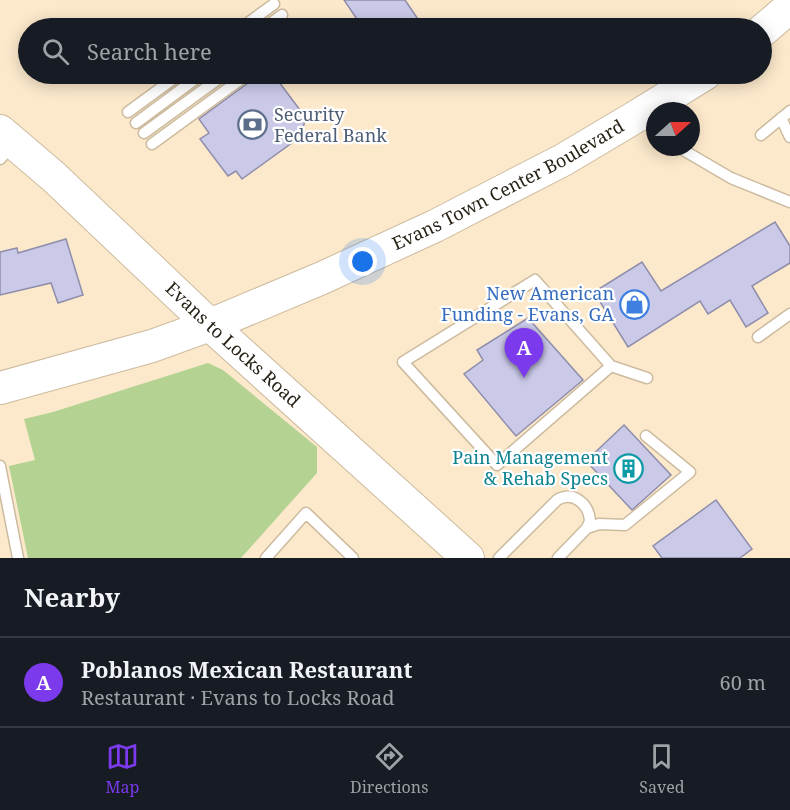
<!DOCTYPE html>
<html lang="en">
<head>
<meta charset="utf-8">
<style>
  :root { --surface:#171b24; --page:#242831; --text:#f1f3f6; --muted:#9ea1a6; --line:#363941; --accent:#7c3aed }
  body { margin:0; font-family:"Noto Serif",serif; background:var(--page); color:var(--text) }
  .compass { position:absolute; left:646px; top:102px; width:54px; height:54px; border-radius:50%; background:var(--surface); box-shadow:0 3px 15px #0003; rotate:69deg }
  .you { position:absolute; left:363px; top:262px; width:21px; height:21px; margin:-15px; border:4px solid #fff; border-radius:50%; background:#1a73e8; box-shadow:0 0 0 9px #1a73e833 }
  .badge { display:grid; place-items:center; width:39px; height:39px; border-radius:50%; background:var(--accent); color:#fff; font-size:20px; font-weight:700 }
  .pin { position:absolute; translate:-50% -50px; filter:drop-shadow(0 2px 3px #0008) }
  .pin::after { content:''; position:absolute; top:32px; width:21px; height:18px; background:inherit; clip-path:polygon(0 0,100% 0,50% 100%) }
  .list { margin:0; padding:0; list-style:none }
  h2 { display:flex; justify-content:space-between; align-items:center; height:78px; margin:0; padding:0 24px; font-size:26px }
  h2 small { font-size:20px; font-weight:400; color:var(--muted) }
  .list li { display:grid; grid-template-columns:39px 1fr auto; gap:18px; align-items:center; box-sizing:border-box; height:90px; padding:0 24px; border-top:2px solid var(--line) }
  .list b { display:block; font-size:22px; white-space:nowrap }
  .list p { margin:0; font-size:20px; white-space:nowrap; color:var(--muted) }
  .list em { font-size:20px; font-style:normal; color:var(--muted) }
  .icon { flex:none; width:33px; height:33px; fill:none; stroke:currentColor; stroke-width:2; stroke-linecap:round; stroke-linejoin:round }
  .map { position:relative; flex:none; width:790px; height:558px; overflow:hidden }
  .search { position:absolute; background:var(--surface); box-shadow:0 3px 15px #0003; left:18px; right:18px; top:18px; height:66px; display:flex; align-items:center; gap:15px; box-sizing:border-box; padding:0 21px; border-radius:33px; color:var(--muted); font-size:22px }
  .sheet { height:168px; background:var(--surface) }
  nav { display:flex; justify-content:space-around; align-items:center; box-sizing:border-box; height:84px; border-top:2px solid var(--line); background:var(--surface); font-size:16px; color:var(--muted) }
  nav a { display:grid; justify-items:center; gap:3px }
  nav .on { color:var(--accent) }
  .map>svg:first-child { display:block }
  .green { fill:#b4d393 }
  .building { fill:#cac9e8; stroke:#8e8dab; stroke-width:1.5 }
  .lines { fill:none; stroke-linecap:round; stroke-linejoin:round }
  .lane-casing { stroke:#cdbb9f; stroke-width:13 }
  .secondary-casing { stroke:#cdbb9f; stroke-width:34 }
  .lane { stroke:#fff; stroke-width:10 }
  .secondary { stroke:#fff; stroke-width:32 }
  .labels { text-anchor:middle; stroke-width:4.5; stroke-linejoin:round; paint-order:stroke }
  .service-label { font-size:18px; fill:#4e5e75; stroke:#fff; text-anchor:start }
  .street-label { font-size:18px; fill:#292217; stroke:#fff }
  .shop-label { font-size:18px; fill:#366cbe; stroke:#fff; text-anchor:end }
  .culture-label { font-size:18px; fill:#0d838f; stroke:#fff; text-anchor:end }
</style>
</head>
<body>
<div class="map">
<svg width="790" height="558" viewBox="0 0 790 558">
  <rect width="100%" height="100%" fill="#fce9cc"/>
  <path class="green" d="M208,363L223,370L317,447V473L241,558H28L9,466L35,460L24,419L53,412Z"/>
  <path class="building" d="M344,0H405L424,28H363Z
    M255,74H273L306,118L300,137L242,179L236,171L228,176L200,139L209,133L199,119L252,80Z
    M775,222L790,246V263L752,286L768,313L746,327L730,300L708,314L700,301L628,347L594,292L642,262L661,291Z
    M66,239L83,295L58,303L51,283L0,295V252L17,248L18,253Z
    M528,318L583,380L516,436L464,374L483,360L477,350Z
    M624,425L671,475L632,510L586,461Z
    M716,500L752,549L740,558H662L653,546Z"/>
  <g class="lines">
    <defs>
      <path id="lane" d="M241,28L274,4
        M264,28L282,15
        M285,28L289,26
        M128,112L180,74
        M640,118L655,130
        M781,118L790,137
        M136,123L202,74
        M144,133L225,74
        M761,135L790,111
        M152,144L248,74
        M678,147L731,178L790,202
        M0,159L12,146
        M535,280L611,366L497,465L403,362Z
        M758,337L790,314
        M611,366L647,378
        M0,466L18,558
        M587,528L599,524L625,525L690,472L646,436
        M266,558L306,513L353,558
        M499,558L557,500C574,490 589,505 590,521L587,528L558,558"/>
      <g id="secondary">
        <path d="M762,31L790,7"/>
        <path id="s1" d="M0,131L54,177L210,325L468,558"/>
        <path id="s2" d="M0,388L152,346L210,325L322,278L435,226L563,160L637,116L705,74"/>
      </g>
    </defs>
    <use href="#lane" class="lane-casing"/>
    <use href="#secondary" class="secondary-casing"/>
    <use href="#lane" class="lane"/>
    <use href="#secondary" class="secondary"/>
  </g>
  <defs>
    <symbol id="bank-ring" viewBox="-11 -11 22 22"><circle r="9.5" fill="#fff" stroke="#5c6f8a" stroke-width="1.5"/><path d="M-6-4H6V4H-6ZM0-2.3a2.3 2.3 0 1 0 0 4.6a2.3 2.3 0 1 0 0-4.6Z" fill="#5c6f8a"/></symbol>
    <symbol id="shop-ring" viewBox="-11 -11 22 22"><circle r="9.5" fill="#fff" stroke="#3f7fe0" stroke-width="1.5"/><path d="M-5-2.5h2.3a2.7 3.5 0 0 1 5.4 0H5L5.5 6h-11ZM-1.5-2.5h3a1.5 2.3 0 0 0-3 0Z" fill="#3f7fe0"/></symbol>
    <symbol id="building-ring" viewBox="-11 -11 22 22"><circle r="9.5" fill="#fff" stroke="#0f9aa8" stroke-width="1.5"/><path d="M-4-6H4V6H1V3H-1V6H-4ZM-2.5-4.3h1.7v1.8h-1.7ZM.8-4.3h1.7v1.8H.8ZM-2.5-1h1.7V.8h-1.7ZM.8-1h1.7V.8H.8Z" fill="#0f9aa8"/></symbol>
  </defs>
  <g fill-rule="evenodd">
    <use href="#bank-ring" x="236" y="108" width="33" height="33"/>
    <use href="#shop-ring" x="618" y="288" width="33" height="33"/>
    <use href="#building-ring" x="612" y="452" width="33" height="33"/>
  </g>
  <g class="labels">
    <g class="service-label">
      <text x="274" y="121">Security<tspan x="274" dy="21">Federal Bank</tspan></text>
    </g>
    <g class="street-label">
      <text dy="6" stroke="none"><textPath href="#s2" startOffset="549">Evans Town Center Boulevard</textPath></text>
      <text dy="6" stroke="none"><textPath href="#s1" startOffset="316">Evans to Locks Road</textPath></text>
    </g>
    <g class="shop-label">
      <text x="614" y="300">New American<tspan x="614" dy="21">Funding - Evans, GA</tspan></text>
    </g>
    <g class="culture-label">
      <text x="608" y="464">Pain Management<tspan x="608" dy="21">&amp; Rehab Specs</tspan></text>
    </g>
  </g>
</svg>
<svg class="compass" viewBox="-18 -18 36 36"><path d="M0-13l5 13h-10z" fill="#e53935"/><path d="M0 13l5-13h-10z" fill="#9ea1a6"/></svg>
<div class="you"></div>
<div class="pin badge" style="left:524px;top:378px">A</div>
<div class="search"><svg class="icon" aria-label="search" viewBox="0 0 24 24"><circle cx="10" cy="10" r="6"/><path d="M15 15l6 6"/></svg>Search here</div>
</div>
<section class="sheet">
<h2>Nearby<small></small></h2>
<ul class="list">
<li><span class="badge">A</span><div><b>Poblanos Mexican Restaurant</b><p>Restaurant · Evans to Locks Road</p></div><em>60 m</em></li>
</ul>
</section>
<nav>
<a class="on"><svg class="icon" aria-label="map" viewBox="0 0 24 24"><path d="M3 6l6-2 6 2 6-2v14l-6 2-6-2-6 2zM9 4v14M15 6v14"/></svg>Map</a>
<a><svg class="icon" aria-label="directions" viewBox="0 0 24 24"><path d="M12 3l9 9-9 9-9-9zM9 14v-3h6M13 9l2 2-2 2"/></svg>Directions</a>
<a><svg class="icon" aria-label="saved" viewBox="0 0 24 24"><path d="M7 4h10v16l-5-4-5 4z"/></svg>Saved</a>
</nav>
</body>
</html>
